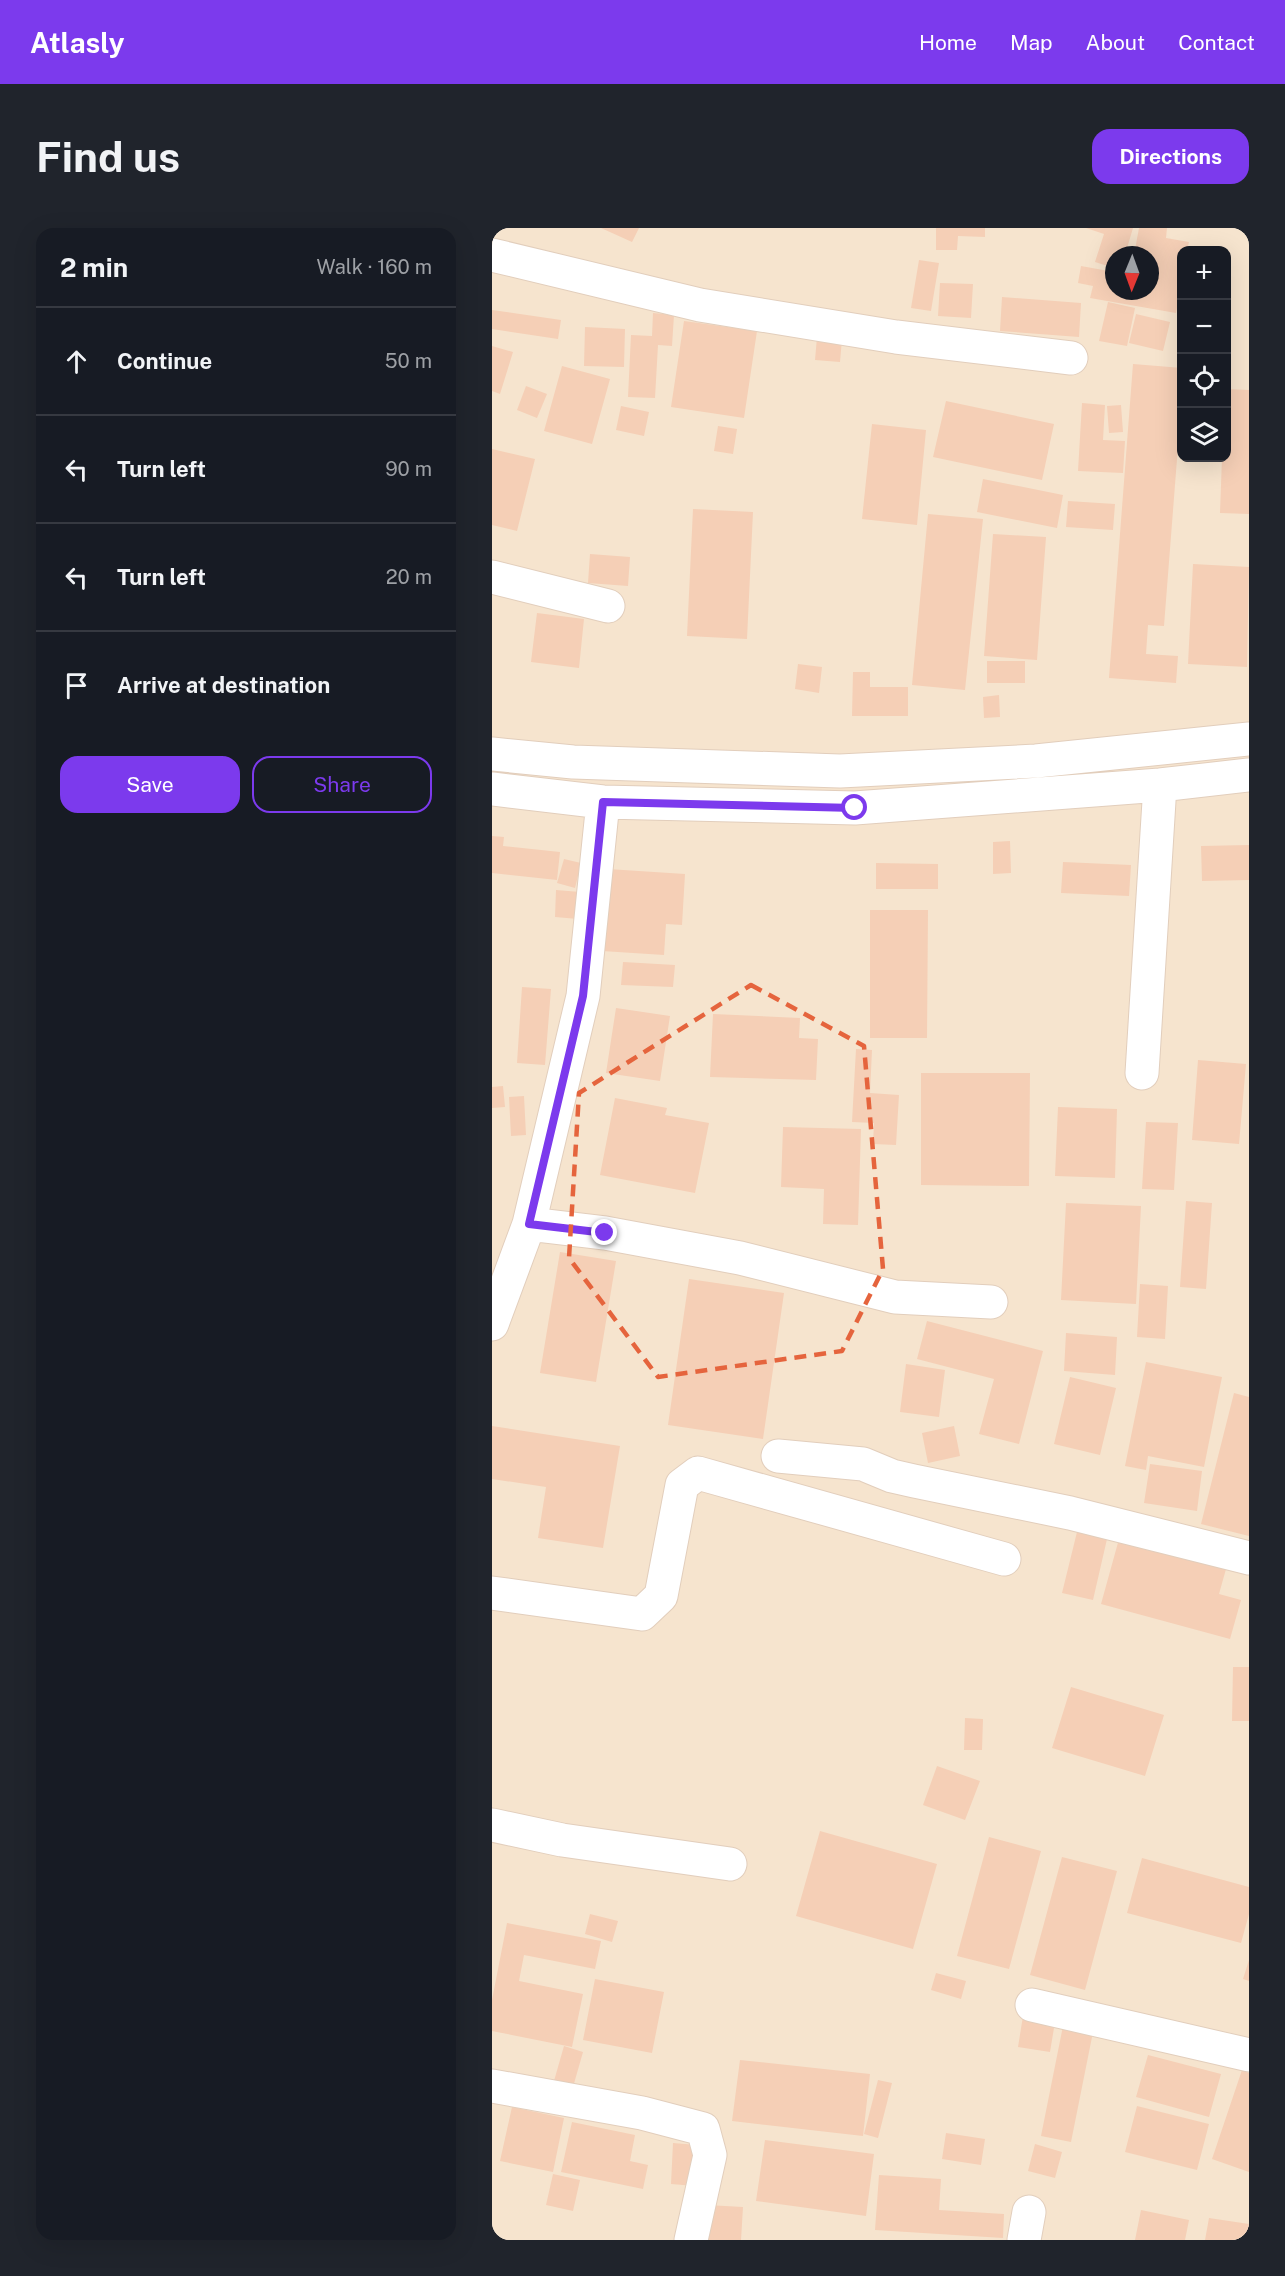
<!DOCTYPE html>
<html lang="en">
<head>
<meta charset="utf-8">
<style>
  :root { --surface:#171b24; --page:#20242c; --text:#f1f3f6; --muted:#9ea1a6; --line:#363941; --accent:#7c3aed }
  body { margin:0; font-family:"Public Sans",sans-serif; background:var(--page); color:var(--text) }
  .controls { position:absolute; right:18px; top:18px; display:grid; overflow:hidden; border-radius:12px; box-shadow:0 6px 24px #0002 }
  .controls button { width:54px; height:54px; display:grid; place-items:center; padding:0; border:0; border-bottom:2px solid var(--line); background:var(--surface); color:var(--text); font:30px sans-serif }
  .compass { position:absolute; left:613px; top:18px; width:54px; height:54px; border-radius:50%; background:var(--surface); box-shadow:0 6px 24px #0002; rotate:181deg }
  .stop { position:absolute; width:18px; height:18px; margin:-14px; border:4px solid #7c3aed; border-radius:50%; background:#fff }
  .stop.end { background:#7c3aed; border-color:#fff; box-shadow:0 2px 6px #0008 }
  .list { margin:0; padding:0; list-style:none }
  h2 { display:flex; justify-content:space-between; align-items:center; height:78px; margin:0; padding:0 24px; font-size:26px }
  h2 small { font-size:20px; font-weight:400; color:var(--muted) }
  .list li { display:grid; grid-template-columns:39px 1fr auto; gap:18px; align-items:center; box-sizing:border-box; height:108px; padding:0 24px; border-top:2px solid var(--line) }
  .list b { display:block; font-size:22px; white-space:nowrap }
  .list em { font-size:20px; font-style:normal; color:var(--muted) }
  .actions { display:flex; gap:12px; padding:18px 24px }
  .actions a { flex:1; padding:14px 0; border:2px solid var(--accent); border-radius:18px; text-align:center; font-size:21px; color:var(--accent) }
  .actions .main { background:var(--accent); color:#fff }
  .icon { flex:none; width:33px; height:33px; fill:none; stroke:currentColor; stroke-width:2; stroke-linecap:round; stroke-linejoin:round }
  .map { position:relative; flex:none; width:757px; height:2012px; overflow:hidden; border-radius:18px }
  header { display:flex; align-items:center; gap:36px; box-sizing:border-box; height:84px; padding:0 30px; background:var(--accent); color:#fff }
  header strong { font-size:28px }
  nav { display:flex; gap:33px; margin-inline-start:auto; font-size:21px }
  .intro { display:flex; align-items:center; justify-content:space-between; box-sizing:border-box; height:144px; padding:0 36px }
  h1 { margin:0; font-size:42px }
  .button { padding:15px 27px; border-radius:18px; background:var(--accent); color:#fff; font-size:21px; font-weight:700 }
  main { display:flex; gap:36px; padding:0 36px }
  aside { flex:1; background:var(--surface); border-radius:18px; box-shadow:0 6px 24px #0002 }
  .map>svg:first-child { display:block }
  .residential { fill:#f6e4ce; fill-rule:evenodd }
  .building { fill:#f5cfb6 }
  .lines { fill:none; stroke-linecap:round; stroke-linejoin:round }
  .minor-casing { stroke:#e2cebc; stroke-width:35 }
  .minor { stroke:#fff; stroke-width:33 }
  .route { stroke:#7c3aed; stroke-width:8 }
  .marked { fill:none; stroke:#e5643d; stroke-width:4.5; stroke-dasharray:12 8; stroke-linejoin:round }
</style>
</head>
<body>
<header>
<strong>Atlasly</strong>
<nav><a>Home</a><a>Map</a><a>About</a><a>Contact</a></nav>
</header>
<div class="intro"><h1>Find us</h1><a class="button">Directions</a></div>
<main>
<aside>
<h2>2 min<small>Walk · 160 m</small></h2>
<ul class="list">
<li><svg class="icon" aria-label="ahead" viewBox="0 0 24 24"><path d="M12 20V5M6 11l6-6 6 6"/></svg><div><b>Continue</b></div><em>50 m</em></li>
<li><svg class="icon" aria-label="left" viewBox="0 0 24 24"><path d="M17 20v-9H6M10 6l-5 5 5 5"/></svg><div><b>Turn left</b></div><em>90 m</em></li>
<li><svg class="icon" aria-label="left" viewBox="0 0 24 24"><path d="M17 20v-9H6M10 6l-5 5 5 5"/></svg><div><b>Turn left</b></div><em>20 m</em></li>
<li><svg class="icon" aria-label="arrive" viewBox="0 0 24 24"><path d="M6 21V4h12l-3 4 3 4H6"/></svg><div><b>Arrive at destination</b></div></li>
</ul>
<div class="actions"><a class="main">Save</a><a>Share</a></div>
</aside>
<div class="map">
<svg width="757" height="2012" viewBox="0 0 757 2012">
  <rect width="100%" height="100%" fill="#fef2e0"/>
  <path class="residential" d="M0,0H757V2012H0ZM690,22H734V230H690ZM622,27H658V63H622Z"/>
  <path class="building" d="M109,0H147L140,14Z
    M444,0H493V9L466,8L465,22H444Z
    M594,0H641L633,27H622V40L603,34L612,6Z
    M647,0H675L674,10L697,14L695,22H690V54L684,85L598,70L601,58L586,55L589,38L622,44V63H658V27H642Z
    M427,32L447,35L439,83L419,80Z
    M448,55L481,56L479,90L446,88Z
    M510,69L589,75L587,109L508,103Z
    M616,74L643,80L635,118L607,113Z
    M0,82L69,92L66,111L0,101Z
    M161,85L182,87L180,118L166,117L163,170L136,169L139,107L160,108Z
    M644,86L678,94L671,123L637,115Z
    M192,93L265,103L252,190L179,179Z
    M93,99L133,101L132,139L92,138Z
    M325,109L350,111L348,134L323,132Z
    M0,118L21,124L8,166L0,163Z
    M641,136L690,140V167L672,398L656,397L654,426L686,428L684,455L617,450Z
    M70,138L118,151L100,216L52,203Z
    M34,158L55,166L45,190L25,182Z
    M734,161L757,162V286L728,285L730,230H734Z
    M454,173L562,196L550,252L441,229Z
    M590,175L613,177L611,212L633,213L631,245L586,243Z
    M629,177L631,204L617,205L615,178Z
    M129,178L157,184L152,208L124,202Z
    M380,196L434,202L425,297L370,291Z
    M226,198L245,201L241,226L222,223Z
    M0,221L43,231L25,303L0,297Z
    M491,251L571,267L565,300L485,284Z
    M576,273L623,276L621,302L574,299Z
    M201,281L261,284L255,411L195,408Z
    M436,286L491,291L473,462L420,457Z
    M501,306L554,309L545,432L492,428Z
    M98,326L138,329L136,358L96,355Z
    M701,336L757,339L755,439L696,436Z
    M45,385L92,391L87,440L39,434Z
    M495,433H533V455H495Z
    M306,436L330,439L327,465L303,461Z
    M361,444H378V459H416V488H360Z
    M507,467L508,489L492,490L491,469Z
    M0,608L12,609L11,618L68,624L65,652L0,645Z
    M518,613L519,645L501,646V614Z
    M757,617V652L710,653L709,618Z
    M72,631L89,635L83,660L65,655Z
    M571,634L639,637L637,668L569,665Z
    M384,635L446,636V661H384Z
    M116,641L193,646L190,697L174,696L172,727L110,723Z
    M64,662L88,664L86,691L63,689Z
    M378,682H436L435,810H378Z
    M131,734L183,737L181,759L129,757Z
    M30,759L59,761L53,837L25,835Z
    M124,780L178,788L168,853L114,845Z
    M221,786L308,790L307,810L326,811L324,852L218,849Z
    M364,821L380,822L378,865L407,867L404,917L381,916L382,895L360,894Z
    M706,832L754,836L747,916L700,912Z
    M429,845H538L537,958L429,957Z
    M11,858L13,879L0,880V859Z
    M32,868L34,907L19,908L17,869Z
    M123,870L175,880L173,887L217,895L203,965L108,947Z
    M566,879L625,881L623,950L563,948Z
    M654,894L686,895L682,962L650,961Z
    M291,899L369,901L366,997L331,996L332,961L289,959Z
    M694,973L720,975L714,1061L688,1059Z
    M574,975L649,978L644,1076L569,1072Z
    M68,1024L124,1033L104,1154L48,1145Z
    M197,1051L292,1065L271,1211L176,1197Z
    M648,1056L676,1058L673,1111L645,1109Z
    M435,1093L551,1123L527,1216L487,1206L502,1151L425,1131Z
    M574,1105L625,1109L623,1147L572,1143Z
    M654,1134L730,1149L712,1239L656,1228L654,1242L633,1238Z
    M414,1136L453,1142L447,1189L408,1184Z
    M578,1149L624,1160L608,1227L562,1216Z
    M742,1165L757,1169V1308L709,1296Z
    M0,1198L128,1218L111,1320L46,1310L54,1259L0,1251Z
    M462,1198L468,1228L436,1235L430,1205Z
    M658,1236L710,1243L705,1283L652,1275Z
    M585,1304L615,1311L601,1372L570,1365Z
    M627,1311L734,1341L727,1366L749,1372L738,1411L609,1376Z
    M741,1439H757V1493H740Z
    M579,1459L672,1487L653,1548L560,1520Z
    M473,1490L491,1491L490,1522H472Z
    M445,1538L488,1553L473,1592L431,1577Z
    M328,1603L445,1636L421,1721L304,1688Z
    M497,1609L549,1623L517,1741L465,1728Z
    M570,1629L625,1643L593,1762L538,1747Z
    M650,1630L757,1659V1686L749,1715L635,1685Z
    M98,1686L126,1693L120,1714L93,1706Z
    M15,1695L109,1713L103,1741L32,1727L27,1753L91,1766L80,1819L0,1803V1772Z
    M757,1732V1753L751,1751Z
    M444,1745L474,1753L469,1771L439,1762Z
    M103,1751L172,1764L160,1825L91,1812Z
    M531,1788L563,1794L558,1824L526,1819Z
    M571,1798L601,1804L579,1914L549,1908Z
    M72,1818L91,1824L81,1859L62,1853Z
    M656,1827L729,1846L717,1889L644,1869Z
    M248,1832L378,1846L371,1908L240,1893Z
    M750,1842L757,1845V1944L720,1931Z
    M386,1852L400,1855L386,1910L372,1906Z
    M645,1878L717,1896L705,1942L633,1924Z
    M20,1879L72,1890L61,1944L8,1933Z
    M80,1894L143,1907L138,1933L156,1937L151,1961L69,1944Z
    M454,1905L493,1911L489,1937L450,1931Z
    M273,1912L382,1926L374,1988L264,1973Z
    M181,1915L205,1917L203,1958L179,1956Z
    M543,1916L570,1924L563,1950L536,1943Z
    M61,1946L88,1952L81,1983L54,1977Z
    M387,1947L449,1951L447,1982L512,1986L511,2010L383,2002Z
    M215,1977L251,1979L249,2012H213Z
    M649,1982L697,1992L693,2012H643Z
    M717,1990L757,1996V2012H713Z"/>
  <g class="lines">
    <defs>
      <path id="minor" d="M0,27L208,77L404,109L579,130
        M0,349L116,378
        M0,526L81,534L348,543L544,533L757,511
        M0,561L111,574L363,580L668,557L757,547
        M650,845L668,557
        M37,996L113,1005L248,1030L403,1069L499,1074
        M0,1096L37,996L91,768L111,574
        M286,1228L371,1236L400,1248L422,1253L578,1285L757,1330
        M0,1365L150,1386L169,1368L190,1257L206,1245L512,1331
        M0,1597L70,1612L238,1636
        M540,1777L757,1827
        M0,1858L150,1885L211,1901L218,1927L199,2012
        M532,2012L537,1984"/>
    </defs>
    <use href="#minor" class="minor-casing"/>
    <use href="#minor" class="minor"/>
  </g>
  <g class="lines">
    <path class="route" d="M113,1005L37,996L91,768L111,574L363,580"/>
  </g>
  <path class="marked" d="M259,757L372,818L391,1041L350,1123L166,1149L77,1030L87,865Z"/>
</svg>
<div class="controls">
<button>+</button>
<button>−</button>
<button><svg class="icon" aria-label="locate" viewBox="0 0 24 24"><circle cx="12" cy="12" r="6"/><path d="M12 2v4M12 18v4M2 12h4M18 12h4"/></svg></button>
<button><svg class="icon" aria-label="layers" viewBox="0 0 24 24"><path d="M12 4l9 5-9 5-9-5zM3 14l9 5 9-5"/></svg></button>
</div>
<svg class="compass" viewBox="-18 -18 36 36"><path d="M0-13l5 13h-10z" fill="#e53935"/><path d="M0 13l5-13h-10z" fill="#9ea1a6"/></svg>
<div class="stop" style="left:363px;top:580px"></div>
<div class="stop end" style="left:113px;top:1005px"></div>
</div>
</main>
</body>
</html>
